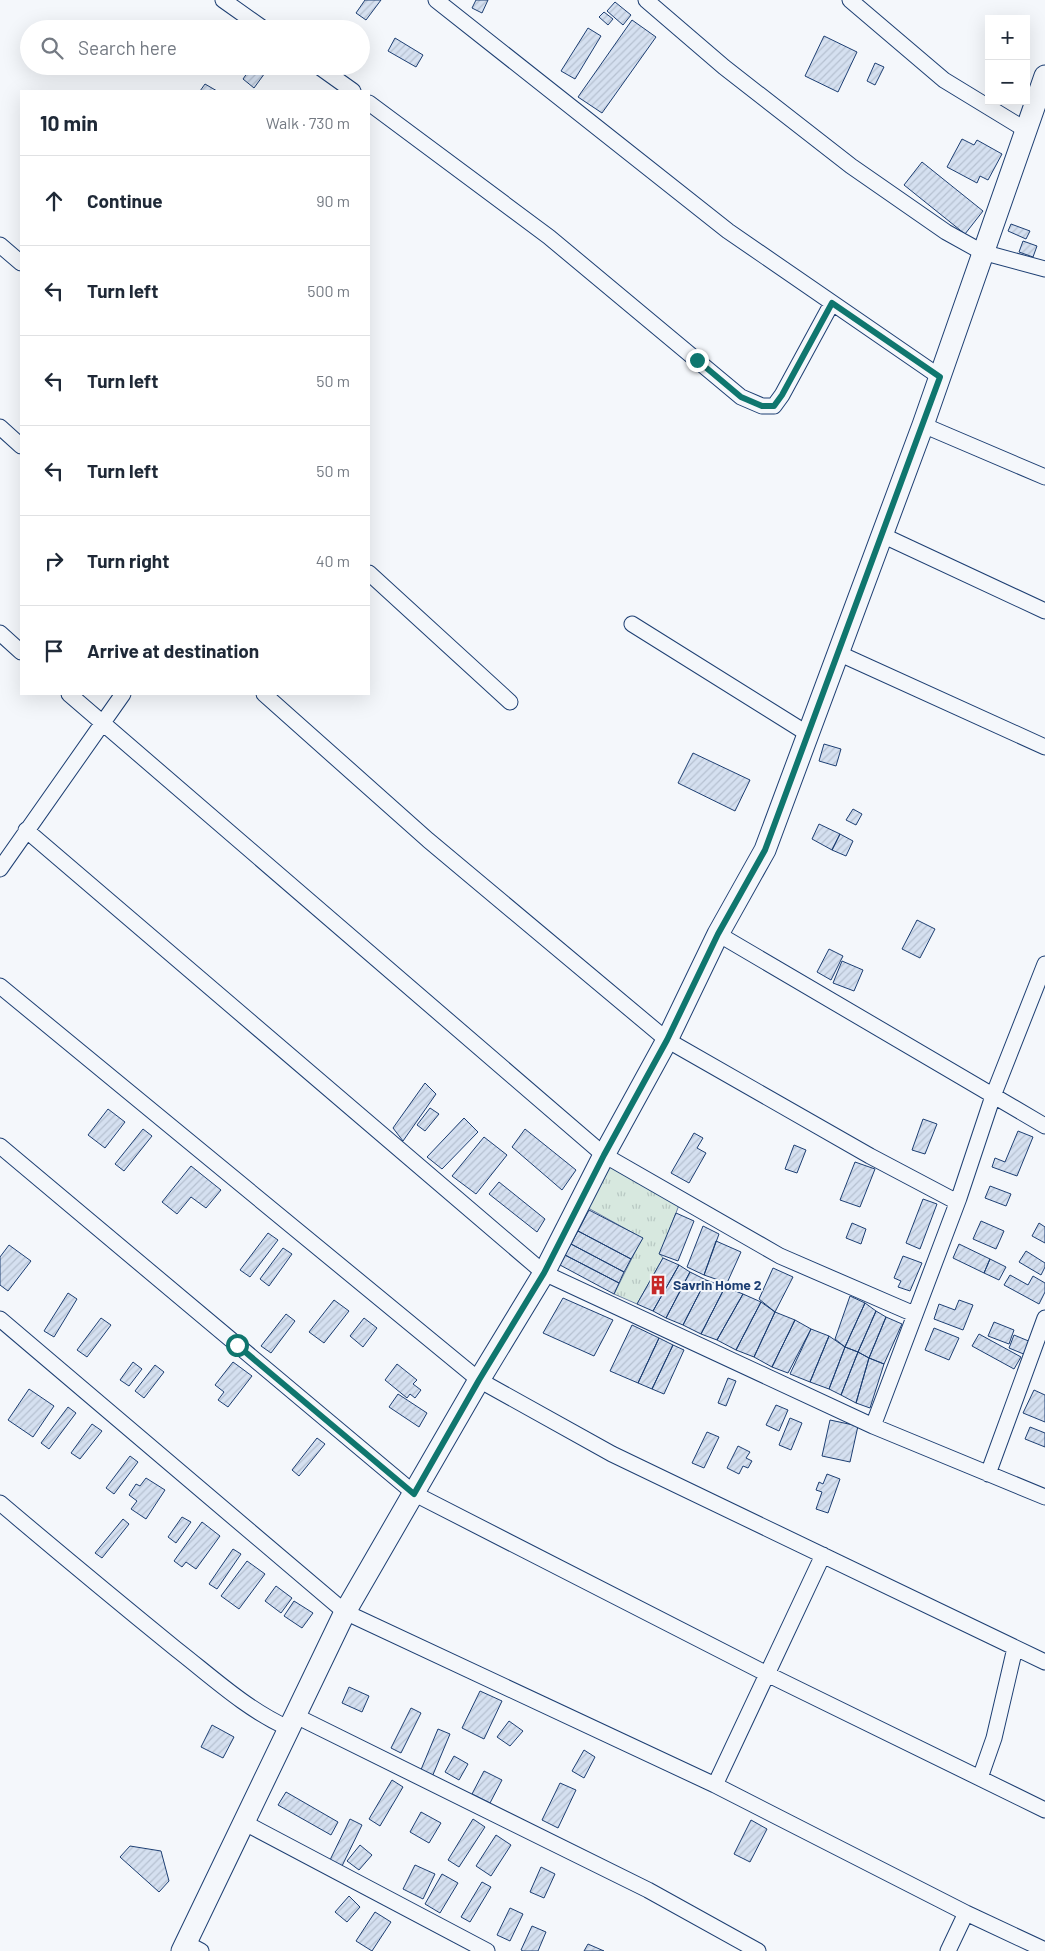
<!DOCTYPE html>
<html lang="en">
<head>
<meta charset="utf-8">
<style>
  :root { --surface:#fff; --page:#f6f6f7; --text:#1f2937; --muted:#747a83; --line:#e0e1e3 }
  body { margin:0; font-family:Barlow,sans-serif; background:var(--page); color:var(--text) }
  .controls { position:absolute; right:15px; top:15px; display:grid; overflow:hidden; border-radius:0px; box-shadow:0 5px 20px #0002 }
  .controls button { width:45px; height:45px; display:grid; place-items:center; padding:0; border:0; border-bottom:1px solid var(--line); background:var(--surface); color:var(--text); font:25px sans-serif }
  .stop { position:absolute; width:15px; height:15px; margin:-11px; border:4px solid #0f766e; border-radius:50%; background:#fff }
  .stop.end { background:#0f766e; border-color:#fff; box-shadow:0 1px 5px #0008 }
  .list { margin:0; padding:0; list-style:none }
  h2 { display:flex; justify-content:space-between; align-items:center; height:65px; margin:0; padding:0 20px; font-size:21px }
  h2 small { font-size:16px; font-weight:400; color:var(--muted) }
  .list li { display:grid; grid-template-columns:32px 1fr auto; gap:15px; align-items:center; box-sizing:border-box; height:90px; padding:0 20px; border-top:1px solid var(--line) }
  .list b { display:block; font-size:19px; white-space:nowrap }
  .list em { font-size:16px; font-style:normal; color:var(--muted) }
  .icon { flex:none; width:28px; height:28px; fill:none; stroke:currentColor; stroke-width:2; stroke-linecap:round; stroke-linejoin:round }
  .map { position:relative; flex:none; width:1045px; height:1951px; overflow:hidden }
  .search { position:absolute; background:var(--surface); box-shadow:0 5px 20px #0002; left:20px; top:20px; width:350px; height:55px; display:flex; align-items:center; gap:12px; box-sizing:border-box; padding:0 18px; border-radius:28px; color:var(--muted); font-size:19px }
  .panel { position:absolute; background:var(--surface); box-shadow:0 5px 20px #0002; left:20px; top:90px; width:350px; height:605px; border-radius:0px }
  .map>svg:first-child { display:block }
  .grass { fill:url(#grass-tufts); stroke:#687fa3 }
  .building { fill:url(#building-hatch); stroke:#1d3f73 }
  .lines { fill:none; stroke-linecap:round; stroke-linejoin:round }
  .street-casing { stroke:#1d3f73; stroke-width:17 }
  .secondary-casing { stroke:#1d3f73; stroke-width:23 }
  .street { stroke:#f4f7fb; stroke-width:15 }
  .secondary { stroke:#f4f7fb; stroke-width:21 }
  .route { stroke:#0f766e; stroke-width:6 }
  .labels { text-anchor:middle; stroke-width:4; stroke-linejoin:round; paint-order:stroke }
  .poi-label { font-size:14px; font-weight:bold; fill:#1d3f73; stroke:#f4f7fb; text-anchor:start }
</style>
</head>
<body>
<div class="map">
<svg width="1045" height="1951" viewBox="0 0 1045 1951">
  <defs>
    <pattern id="grass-tufts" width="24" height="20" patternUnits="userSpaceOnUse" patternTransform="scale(1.25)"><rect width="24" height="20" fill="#d7e8df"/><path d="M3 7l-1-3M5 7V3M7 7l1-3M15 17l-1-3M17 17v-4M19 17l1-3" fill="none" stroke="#b8c8c3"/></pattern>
    <pattern id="building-hatch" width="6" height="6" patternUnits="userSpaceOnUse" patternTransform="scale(1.25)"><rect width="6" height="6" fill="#d5e0f0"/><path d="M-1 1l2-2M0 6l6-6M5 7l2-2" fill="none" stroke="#b6c1d1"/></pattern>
  </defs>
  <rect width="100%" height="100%" fill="#f4f7fb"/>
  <path class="grass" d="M604,1155L681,1200L660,1254L663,1258L637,1304L614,1294L642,1238L581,1204Z"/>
  <path class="building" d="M365,0H381L366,20L356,13Z
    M476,0H488L482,13L472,8Z
    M615,2L631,15L623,25L607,11Z
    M604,12L613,19L608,25L599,17Z
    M632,20L656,37L602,113L578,97Z
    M588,28L601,36L575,79L561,71Z
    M824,36L857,52L838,92L805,76Z
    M395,38L423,55L416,67L388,51Z
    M875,63L884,67L875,85L867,81Z
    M252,66H270L254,88L243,79Z
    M205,84L217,91H200Z
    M962,139L974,145L977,140L1002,154L988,180L980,176L977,183L947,167Z
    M922,162L983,211L965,234L904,185Z
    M1011,224L1030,231L1026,239L1008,231Z
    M1023,241L1037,246L1033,257L1019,252Z
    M824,744L841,749L836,766L819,761Z
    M693,753L750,780L735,811L678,783Z
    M853,809L862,814L856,825L846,820Z
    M819,824L840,834L832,850L812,839Z
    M840,834L853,841L846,856L832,850Z
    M917,920L935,929L920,958L902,949Z
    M829,949L843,956L831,980L817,972Z
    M842,961L863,970L854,991L833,983Z
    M425,1083L436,1094L403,1141L393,1128Z
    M430,1108L439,1114L425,1131L417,1125Z
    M108,1109L125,1122L105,1148L88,1135Z
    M464,1118L478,1132L442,1169L427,1157Z
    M923,1119L937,1124L925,1154L912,1150Z
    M143,1129L152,1136L124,1171L115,1164Z
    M525,1129L576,1170L562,1190L512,1147Z
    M1018,1131L1033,1137L1017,1176L992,1167L995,1158L1005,1162Z
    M694,1133L703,1138L697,1148L706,1153L689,1183L671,1173Z
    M484,1137L507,1155L476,1194L452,1176Z
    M794,1145L806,1150L797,1173L785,1169Z
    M855,1162L875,1169L860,1207L840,1200Z
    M191,1166L221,1190L206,1208L191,1197L177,1214L162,1202Z
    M499,1182L545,1219L537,1232L489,1194Z
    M990,1186L1011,1194L1006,1206L985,1198Z
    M923,1199L937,1204L920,1249L906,1243Z
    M589,1210L643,1238L631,1259L578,1231Z
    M676,1213L694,1221L678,1261L659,1254Z
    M981,1221L1004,1231L996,1249L973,1239Z
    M852,1223L866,1229L861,1244L846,1238Z
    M1039,1223L1045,1227V1243L1032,1236Z
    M703,1226L719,1234L704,1275L687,1267Z
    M578,1231L631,1259L624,1272L571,1244Z
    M268,1233L278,1240L250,1277L240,1270Z
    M716,1241L741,1252L727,1283L704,1275Z
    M571,1244L624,1272L619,1283L565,1255Z
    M959,1244L990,1259L984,1273L953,1258Z
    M9,1245L31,1261L8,1291L0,1285V1257Z
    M283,1248L292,1254L269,1286L260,1279Z
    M1026,1251L1045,1263V1267L1041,1275L1019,1262Z
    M565,1255L619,1283L614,1294L560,1265Z
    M903,1256L922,1263L910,1291L898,1287L901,1281L894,1278Z
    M663,1258L679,1265L653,1311L637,1304Z
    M990,1259L1006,1267L999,1280L984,1273Z
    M679,1265L690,1272L666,1318L653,1311Z
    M773,1268L793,1277L775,1312L759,1299Z
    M690,1272L706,1280L683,1325L666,1318Z
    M1010,1275L1028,1285L1033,1276L1045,1283V1292L1039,1304L1004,1285Z
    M706,1280L725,1287L701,1334L683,1325Z
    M725,1287L743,1294L717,1340L701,1334Z
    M68,1293L77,1299L54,1337L44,1331Z
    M743,1294L761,1302L736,1350L717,1340Z
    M850,1296L865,1303L845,1347L835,1339Z
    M563,1298L613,1320L594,1356L543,1333Z
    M334,1300L349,1311L324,1343L309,1332Z
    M959,1300L973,1305L963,1330L934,1319L939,1304L955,1310Z
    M761,1302L775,1312L754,1357L736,1350Z
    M865,1303L876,1311L858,1352L845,1347Z
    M876,1311L886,1317L869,1358L858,1352Z
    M775,1312L795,1320L772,1367L754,1357Z
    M286,1314L295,1321L271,1353L261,1346Z
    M886,1317L902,1324L884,1364L869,1358Z
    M101,1318L111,1325L87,1357L77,1350Z
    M364,1318L377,1328L363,1347L350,1336Z
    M795,1320L811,1329L788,1373L772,1367Z
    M994,1322L1014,1330L1009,1344L988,1336Z
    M632,1325L659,1338L638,1383L610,1371Z
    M934,1328L959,1338L949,1360L925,1350Z
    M811,1329L829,1336L810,1382L790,1374Z
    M979,1334L1021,1357L1014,1369L972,1346Z
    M1014,1335L1031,1342L1026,1355L1009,1348Z
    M829,1336L845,1347L829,1389L810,1382Z
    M659,1338L673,1345L652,1389L638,1383Z
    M673,1345L684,1350L664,1394L652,1389Z
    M845,1347L858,1352L841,1395L829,1389Z
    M858,1352L869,1358L856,1403L841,1395Z
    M869,1358L884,1364L870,1408L856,1403Z
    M133,1362L142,1369L129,1386L120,1380Z
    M233,1362L252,1376L228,1407L218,1400L224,1392L215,1385Z
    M397,1364L417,1380L413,1384L421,1390L415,1398L410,1394L407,1398L385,1380Z
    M155,1365L164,1372L144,1398L135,1391Z
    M728,1378L736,1381L726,1406L718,1403Z
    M29,1389L54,1406L33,1437L8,1420Z
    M1034,1390L1045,1395V1422L1023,1413Z
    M398,1394L427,1413L419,1427L389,1407Z
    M776,1405L788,1410L779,1431L766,1425Z
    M68,1407L76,1413L49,1449L41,1443Z
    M790,1418L802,1423L791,1450L779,1445Z
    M830,1420L858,1426L850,1462L822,1456Z
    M92,1424L102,1431L80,1459L71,1453Z
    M1030,1427L1045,1433V1447L1025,1439Z
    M707,1432L719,1437L704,1468L692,1463Z
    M317,1438L325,1444L299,1476L292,1470Z
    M738,1446L750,1452L746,1458L752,1461L748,1468L743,1466L739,1474L727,1468Z
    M130,1456L138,1462L114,1494L106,1488Z
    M827,1474L840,1479L828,1513L816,1509L822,1492L816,1490L819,1482L823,1484Z
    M146,1478L165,1490L146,1519L131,1509L137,1501L129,1495L136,1484L140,1486Z
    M182,1517L191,1522L176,1543L168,1537Z
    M123,1519L129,1524L102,1558L95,1553Z
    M202,1522L220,1536L196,1569L186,1562L182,1567L174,1561Z
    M233,1549L241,1554L217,1589L209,1584Z
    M247,1561L265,1574L239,1609L221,1596Z
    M276,1586L292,1598L281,1613L265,1601Z
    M294,1601L313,1613L302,1628L284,1616Z
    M349,1687L369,1696L362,1712L342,1703Z
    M480,1691L502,1701L484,1739L462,1728Z
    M411,1708L421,1713L401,1753L391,1748Z
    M509,1721L523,1731L510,1746L497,1737Z
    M212,1725L234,1737L223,1758L201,1747Z
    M438,1729L450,1734L432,1777L420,1772Z
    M584,1750L595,1757L584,1778L572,1771Z
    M454,1756L468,1764L459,1780L445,1772Z
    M484,1771L502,1780L490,1803L472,1794Z
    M392,1780L403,1787L380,1826L369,1819Z
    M560,1783L576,1790L558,1828L542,1820Z
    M286,1792L338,1822L331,1835L278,1805Z
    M421,1812L441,1823L429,1843L410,1832Z
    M350,1819L362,1825L342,1866L330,1860Z
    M473,1819L485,1827L459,1867L448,1860Z
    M751,1820L767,1829L750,1862L734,1854Z
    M496,1835L511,1845L491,1876L476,1866Z
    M360,1845L372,1855L359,1870L347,1861Z
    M130,1846L161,1851L169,1881L159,1892L120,1857Z
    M415,1865L435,1874L423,1899L403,1889Z
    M541,1867L555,1874L544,1898L530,1892Z
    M442,1874L458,1883L440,1913L425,1904Z
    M482,1882L491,1887L470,1922L461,1917Z
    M349,1896L360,1907L347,1922L335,1912Z
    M510,1908L523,1914L510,1941L497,1935Z
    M375,1912L391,1922L372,1951L356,1941Z
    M532,1926L546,1932L538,1951H523L521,1950Z
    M588,1944L604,1951H584Z"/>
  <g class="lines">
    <defs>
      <path id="street" d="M223,0L264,29
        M436,0L728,231L940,377
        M646,0L724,67L851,166L946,232L982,252L1045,269
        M850,0L944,80L1026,130
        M318,66L353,91
        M369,103L549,237L741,397L762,406H774L782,395L832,303
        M0,245L21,263
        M923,425L1045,477
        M0,427L21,446
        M882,535L1045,611
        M369,573L510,702
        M632,624L808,734
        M0,633L21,652
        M838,653L1045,747
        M69,694L604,1155L780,1256L914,1314
        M264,694L428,840L667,1040L870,1156L957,1202
        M26,830L544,1273L873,1426L1045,1497
        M0,869L123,694
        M718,934L1045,1126
        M0,986L479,1380L612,1454L1045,1662
        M0,1146L415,1494L767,1674L1045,1810
        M0,1319L345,1612L715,1785L966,1913L1045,1950
        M873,1426L959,1198L993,1096L1045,964
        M988,1474L1045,1318
        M0,1503C58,1552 117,1601 176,1649C212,1677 246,1709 288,1728
        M294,1715L648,1890L758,1951
        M980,1778L994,1738L1015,1648
        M715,1785L823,1555
        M243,1822L487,1951
        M186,1943L201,1951
        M948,1951L966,1913"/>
      <path id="secondary" d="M182,1951L345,1612L479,1380L544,1273L604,1155L667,1040L718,934L765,850L923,425L1045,76"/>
    </defs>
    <use href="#street" class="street-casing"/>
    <use href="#secondary" class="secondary-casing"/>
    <use href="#street" class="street"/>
    <use href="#secondary" class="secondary"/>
  </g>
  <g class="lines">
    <path class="route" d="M237,1345L414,1494L479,1380L544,1273L604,1155L667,1040L718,934L765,850L940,377L832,303L782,395L774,406H762L741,397L697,360"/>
  </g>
  <defs>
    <symbol id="building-bare" viewBox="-9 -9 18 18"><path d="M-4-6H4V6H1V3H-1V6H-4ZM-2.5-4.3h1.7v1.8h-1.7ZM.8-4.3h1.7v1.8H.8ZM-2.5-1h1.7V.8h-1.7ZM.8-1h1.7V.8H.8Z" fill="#c62828" stroke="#f4f7fb" stroke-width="2.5" paint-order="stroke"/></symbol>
  </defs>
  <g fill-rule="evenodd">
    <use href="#building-bare" x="644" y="1271" width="28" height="28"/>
  </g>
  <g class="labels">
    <g class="poi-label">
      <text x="673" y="1290">Savrin Home 2</text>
    </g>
  </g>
</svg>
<div class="controls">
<button>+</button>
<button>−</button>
</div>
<div class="stop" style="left:237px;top:1345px"></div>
<div class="stop end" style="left:697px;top:360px"></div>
<div class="search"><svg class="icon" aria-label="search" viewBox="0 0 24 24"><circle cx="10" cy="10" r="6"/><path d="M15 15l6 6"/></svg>Search here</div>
<section class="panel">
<h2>10 min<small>Walk · 730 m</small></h2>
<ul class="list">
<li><svg class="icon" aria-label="ahead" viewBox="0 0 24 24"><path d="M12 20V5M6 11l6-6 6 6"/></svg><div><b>Continue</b></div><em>90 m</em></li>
<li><svg class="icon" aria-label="left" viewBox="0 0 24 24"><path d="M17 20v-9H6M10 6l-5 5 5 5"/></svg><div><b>Turn left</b></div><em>500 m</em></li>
<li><svg class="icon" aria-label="left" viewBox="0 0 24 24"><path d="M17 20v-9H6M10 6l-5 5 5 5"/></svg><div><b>Turn left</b></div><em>50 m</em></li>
<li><svg class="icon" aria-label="left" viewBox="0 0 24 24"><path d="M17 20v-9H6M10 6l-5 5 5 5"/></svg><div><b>Turn left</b></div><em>50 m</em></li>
<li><svg class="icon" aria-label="right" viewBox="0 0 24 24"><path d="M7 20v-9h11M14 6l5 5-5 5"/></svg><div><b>Turn right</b></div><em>40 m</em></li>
<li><svg class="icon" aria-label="arrive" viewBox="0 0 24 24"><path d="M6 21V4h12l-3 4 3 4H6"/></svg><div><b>Arrive at destination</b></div></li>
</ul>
</section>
</div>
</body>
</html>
